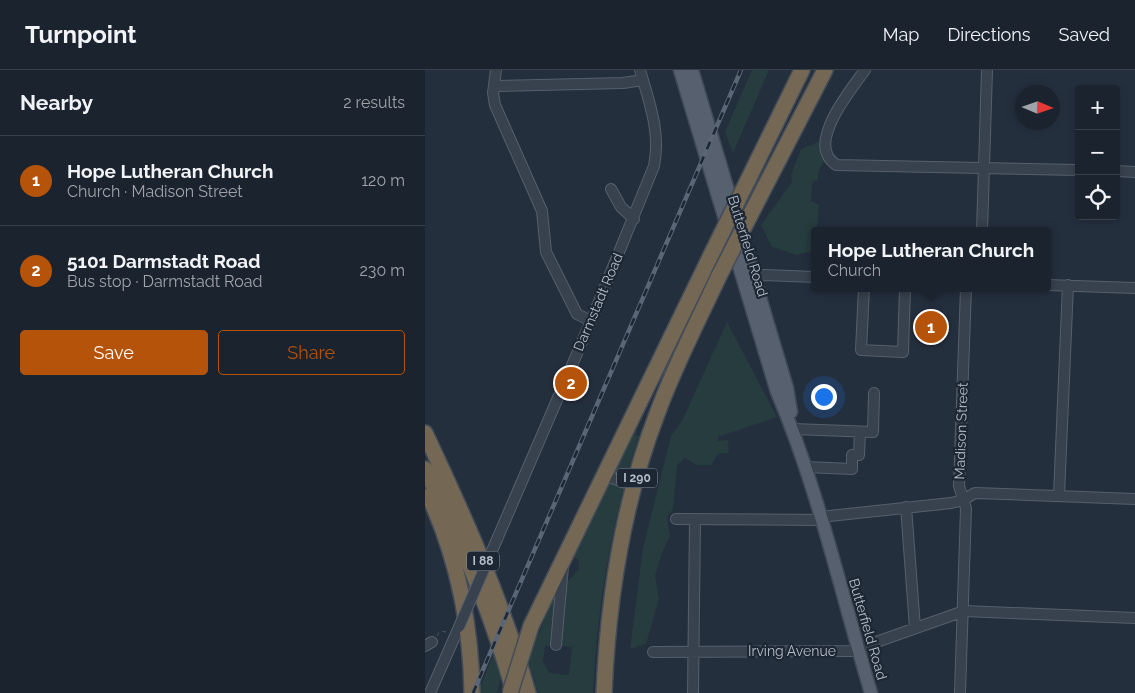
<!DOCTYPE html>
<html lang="en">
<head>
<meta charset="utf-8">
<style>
  :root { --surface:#1b232e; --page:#242b36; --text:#f1f3f6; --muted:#a0a4aa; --line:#39404a; --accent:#b45309 }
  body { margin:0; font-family:Raleway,sans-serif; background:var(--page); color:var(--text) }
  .controls { position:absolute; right:15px; top:15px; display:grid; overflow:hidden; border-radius:5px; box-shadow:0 2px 8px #0003 }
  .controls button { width:45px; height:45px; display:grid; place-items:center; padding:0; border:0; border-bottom:1px solid var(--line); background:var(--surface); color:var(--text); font:25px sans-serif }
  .compass { position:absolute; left:590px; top:15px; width:45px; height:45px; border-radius:50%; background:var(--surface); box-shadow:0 2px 8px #0003; rotate:92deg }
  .you { position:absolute; left:398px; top:326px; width:18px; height:18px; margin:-12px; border:4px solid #fff; border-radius:50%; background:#1a73e8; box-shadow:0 0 0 8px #1a73e833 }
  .badge { display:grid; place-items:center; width:32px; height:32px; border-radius:50%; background:var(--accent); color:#fff; font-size:16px; font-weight:700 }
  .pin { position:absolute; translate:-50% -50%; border:2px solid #fff; box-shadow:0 1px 5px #0006 }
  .popup { position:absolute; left:386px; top:157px; width:240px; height:65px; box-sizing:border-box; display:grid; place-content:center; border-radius:5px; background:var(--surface); filter:drop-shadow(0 1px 4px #0005); font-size:16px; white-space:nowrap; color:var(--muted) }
  .popup b { font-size:19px; color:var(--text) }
  .popup::after { content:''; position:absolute; left:50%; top:100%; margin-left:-10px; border:10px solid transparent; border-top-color:var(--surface) }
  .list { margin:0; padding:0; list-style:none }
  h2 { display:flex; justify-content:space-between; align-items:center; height:65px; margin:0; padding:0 20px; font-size:21px }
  h2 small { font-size:16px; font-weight:400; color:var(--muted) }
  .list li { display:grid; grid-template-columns:32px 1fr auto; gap:15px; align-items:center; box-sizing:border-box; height:90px; padding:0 20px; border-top:1px solid var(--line) }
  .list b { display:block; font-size:19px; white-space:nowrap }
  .list p { margin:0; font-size:16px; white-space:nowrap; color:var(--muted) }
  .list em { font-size:16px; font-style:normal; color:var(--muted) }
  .actions { display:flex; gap:10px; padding:15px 20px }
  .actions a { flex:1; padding:11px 0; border:1px solid var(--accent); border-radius:5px; text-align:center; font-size:18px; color:var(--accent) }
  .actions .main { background:var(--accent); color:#fff }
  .icon { flex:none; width:28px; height:28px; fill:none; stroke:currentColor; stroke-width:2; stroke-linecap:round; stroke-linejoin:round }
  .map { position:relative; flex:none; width:710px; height:623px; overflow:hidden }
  header { display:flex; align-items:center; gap:30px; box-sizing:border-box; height:70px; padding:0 25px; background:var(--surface); border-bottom:1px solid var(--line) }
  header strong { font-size:24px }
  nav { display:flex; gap:28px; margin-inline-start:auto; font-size:18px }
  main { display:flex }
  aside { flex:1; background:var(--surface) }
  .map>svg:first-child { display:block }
  .green { fill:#263c3f }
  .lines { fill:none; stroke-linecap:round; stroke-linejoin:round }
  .minor-casing { stroke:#565f6c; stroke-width:12 }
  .major-casing { stroke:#414a57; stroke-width:15 }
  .highway-casing { stroke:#434c59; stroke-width:18 }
  .path { stroke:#44595c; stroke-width:1; stroke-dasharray:4 4; stroke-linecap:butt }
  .minor { stroke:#38414e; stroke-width:10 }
  .major { stroke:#56606e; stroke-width:12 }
  .highway { stroke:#746855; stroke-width:15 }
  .rail-casing { stroke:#5a6575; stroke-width:4.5 }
  .rail { stroke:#1d2633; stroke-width:2.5; stroke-dasharray:8; stroke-linecap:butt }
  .minor-bridge-casing { stroke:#565f6c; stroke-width:12; stroke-linecap:butt }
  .highway-bridge-casing { stroke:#434c59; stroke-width:18; stroke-linecap:butt }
  .minor-bridge { stroke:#38414e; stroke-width:10 }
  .highway-bridge { stroke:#746855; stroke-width:15 }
  .labels { text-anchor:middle; stroke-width:4.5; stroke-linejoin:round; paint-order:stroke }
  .shield { fill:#1d2633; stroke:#878f9c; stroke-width:1 }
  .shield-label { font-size:12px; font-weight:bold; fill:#b4bcc9 }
  .street-label { font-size:14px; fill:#b4bcc9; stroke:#1d2633 }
</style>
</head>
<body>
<header>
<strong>Turnpoint</strong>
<nav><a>Map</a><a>Directions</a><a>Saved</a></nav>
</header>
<main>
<aside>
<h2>Nearby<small>2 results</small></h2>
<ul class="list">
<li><span class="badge">1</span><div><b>Hope Lutheran Church</b><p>Church · Madison Street</p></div><em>120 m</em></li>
<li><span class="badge">2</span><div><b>5101 Darmstadt Road</b><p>Bus stop · Darmstadt Road</p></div><em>230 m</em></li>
</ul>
<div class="actions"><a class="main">Save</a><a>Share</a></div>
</aside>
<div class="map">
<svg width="710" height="623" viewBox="0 0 710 623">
  <rect width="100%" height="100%" fill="#242f3e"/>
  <path class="green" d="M327,0H344L308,83L300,62Z
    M398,70L399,91L393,103V109L387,113L386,131L394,135L390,180L372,185L347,177L336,155L367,112L366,105L376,79Z
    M302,252L352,347L293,367V371L303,370L304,383L293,384L286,395H272L260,388L252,395L248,439L242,447L245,466L236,485L230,506L234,529L221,574L205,579L218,478L246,366L257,351Z
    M210,360H212L211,365L214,366C187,450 172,535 168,623H113L103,590L133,517L127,576H120L118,591L124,603L144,605L147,577L134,576L140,514L154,499L153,489L147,487Z
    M69,582L76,607L72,623H53Z"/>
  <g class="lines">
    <defs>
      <path id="minor" d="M71,0L68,23L70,35L117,141L121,182L152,244L166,251
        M440,0C427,18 390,63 403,86C404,89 408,92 411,95L654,100
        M69,16L198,13L218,10
        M691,101L710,102
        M186,119L196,137L209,149
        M557,161L562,0
        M324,209L339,205L390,207
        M622,215L710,218
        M439,218L436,280L478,282L480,218
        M368,359L448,362L449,323
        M434,385L435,362
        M380,397L427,399V385
        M179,405L209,416
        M634,425L643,215
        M481,437L490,558
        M395,447L526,433L538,430L550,423L710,429
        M251,449L396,450
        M73,467L166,251L229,96C236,62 224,32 215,0
        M131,575L138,496
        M0,576L7,572
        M228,582L426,581L539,541L710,548
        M5,623L34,557
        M268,623L270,450
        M535,623L541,438L534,416L541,218"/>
      <path id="major" d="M255,0L352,322C393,418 416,523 446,623
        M267,0L362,318L366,342"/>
      <path id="highway" d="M322,112L377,0
        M318,159L400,0
        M0,363C40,448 78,533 103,623
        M0,399C37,470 67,545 89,622
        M4,426C32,487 46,556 47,623
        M106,556L287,183
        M179,623C183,528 198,433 232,344C249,297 273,251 294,206"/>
    </defs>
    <use href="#minor" class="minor-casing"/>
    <use href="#major" class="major-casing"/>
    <use href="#highway" class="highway-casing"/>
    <path class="path" d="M12,566L15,561L21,562"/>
    <use href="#minor" class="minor"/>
    <use href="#major" class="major"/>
    <use href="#highway" class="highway"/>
    <defs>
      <path id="rail" d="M48,623L316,0"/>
    </defs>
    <use href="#rail" class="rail-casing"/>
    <use href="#rail" class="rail"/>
    <defs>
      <path id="minor-bridge" d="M34,557L73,467"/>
      <path id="highway-bridge" d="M287,183L322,112
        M294,206L318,159
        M85,623L106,556"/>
    </defs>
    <use href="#minor-bridge" class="minor-bridge-casing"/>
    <use href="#highway-bridge" class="highway-bridge-casing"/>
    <use href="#minor-bridge" class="minor-bridge"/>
    <use href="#highway-bridge" class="highway-bridge"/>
  </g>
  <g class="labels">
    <g class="shield">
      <rect x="192" y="398.5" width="40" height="19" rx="4"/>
      <rect x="42" y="481.5" width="32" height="19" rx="4"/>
    </g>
    <g class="shield-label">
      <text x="212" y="412">I 290</text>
      <text x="58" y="495">I 88</text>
    </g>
    <g class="street-label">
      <text transform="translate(323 176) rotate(73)" y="5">Butterfield Road</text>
      <text transform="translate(173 232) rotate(-67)" y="5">Darmstadt Road</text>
      <text transform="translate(536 361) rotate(-88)" y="5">Madison Street</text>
      <text transform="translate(443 559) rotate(74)" y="5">Butterfield Road</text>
      <text x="367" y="586">Irving Avenue</text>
    </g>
  </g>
</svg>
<div class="controls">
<button>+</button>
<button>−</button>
<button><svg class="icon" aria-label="locate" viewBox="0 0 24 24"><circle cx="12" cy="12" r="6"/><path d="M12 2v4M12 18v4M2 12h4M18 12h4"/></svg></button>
</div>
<svg class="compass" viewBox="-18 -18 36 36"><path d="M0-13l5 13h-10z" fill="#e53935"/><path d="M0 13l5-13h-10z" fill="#a0a4aa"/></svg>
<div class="you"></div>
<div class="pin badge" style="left:506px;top:257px">1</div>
<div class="popup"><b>Hope Lutheran Church</b>Church</div>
<div class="pin badge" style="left:146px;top:313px">2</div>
</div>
</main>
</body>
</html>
